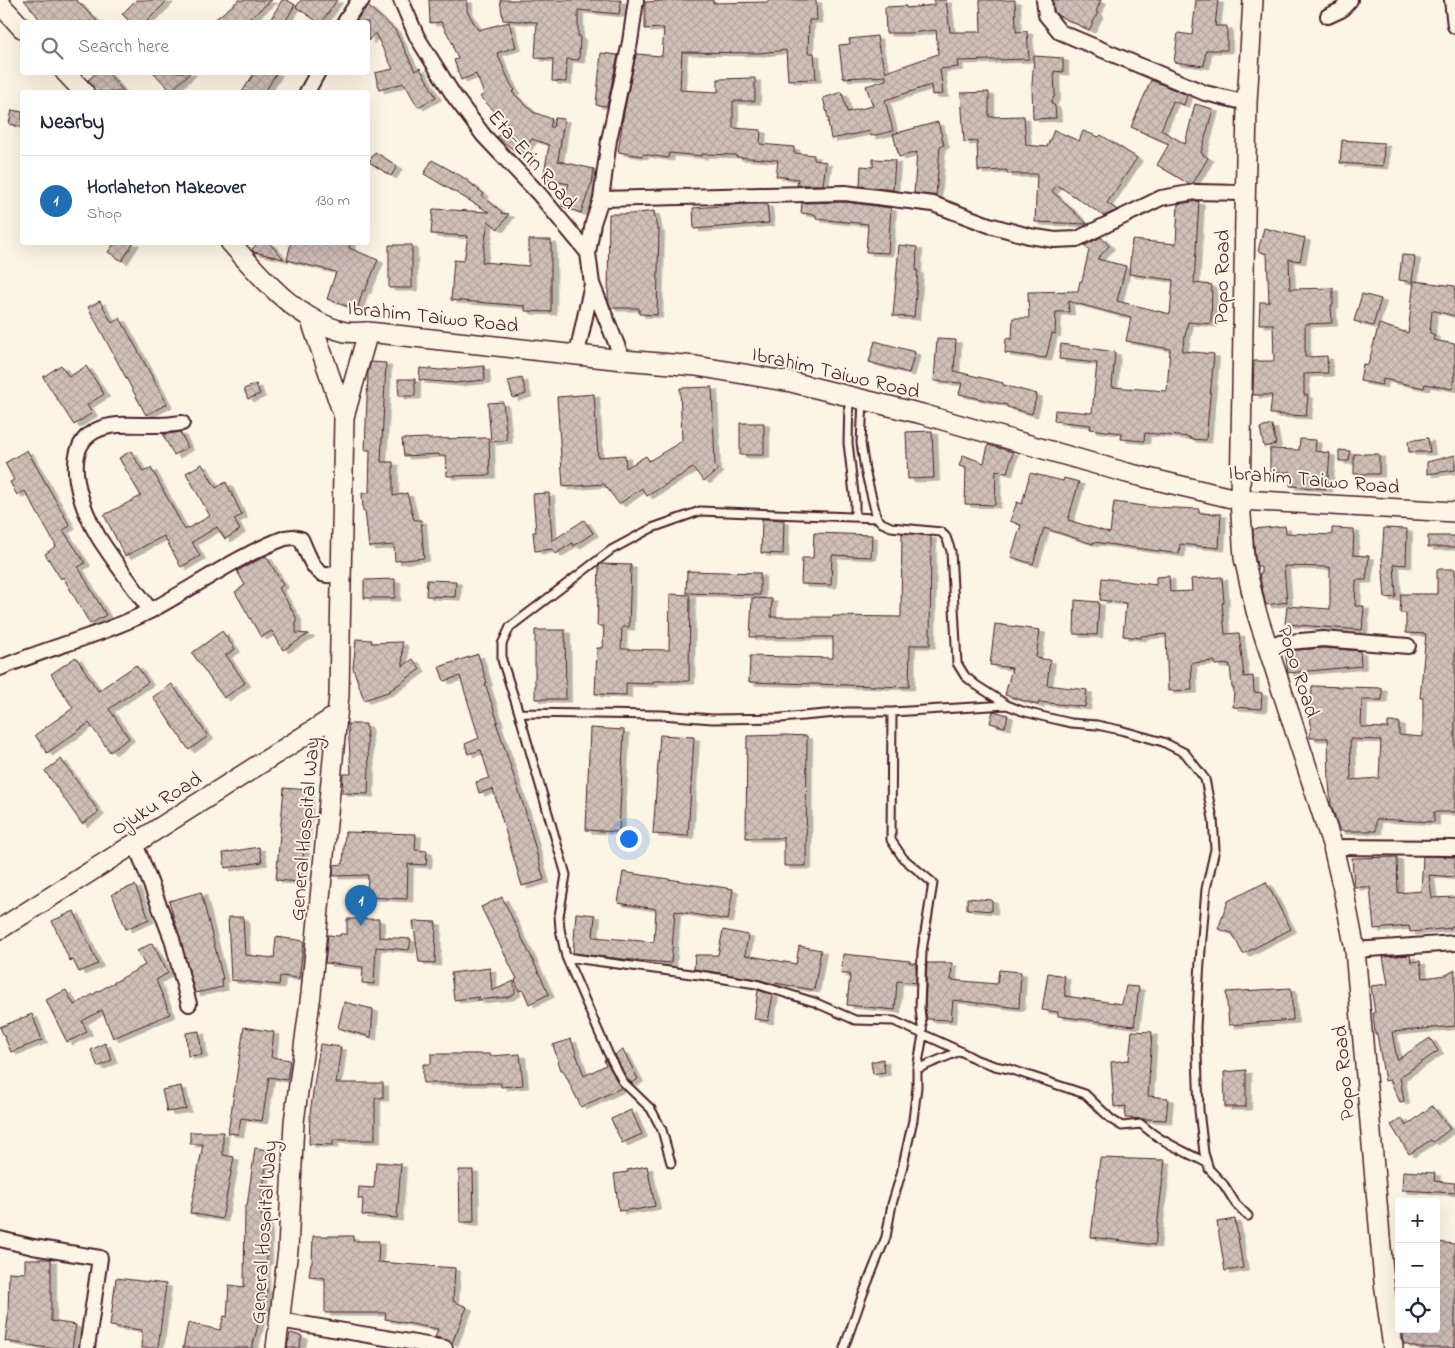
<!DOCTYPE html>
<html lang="en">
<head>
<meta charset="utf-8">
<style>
  :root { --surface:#fff; --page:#f2f2f3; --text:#1f2937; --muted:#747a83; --line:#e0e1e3; --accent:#1f6fb2 }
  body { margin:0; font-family:"Indie Flower",sans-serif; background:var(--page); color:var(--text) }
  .controls { position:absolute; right:15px; bottom:15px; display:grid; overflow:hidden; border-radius:5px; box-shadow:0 5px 20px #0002 }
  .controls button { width:45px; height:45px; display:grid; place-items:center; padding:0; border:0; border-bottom:1px solid var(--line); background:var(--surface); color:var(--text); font:25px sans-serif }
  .you { position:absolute; left:628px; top:838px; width:18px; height:18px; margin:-12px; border:4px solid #fff; border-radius:50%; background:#1a73e8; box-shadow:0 0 0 8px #1a73e833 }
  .badge { display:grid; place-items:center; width:32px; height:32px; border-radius:50%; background:var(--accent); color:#fff; font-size:16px; font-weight:700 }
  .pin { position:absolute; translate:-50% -41px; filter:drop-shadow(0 1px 2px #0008) }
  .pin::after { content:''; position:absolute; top:26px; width:18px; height:15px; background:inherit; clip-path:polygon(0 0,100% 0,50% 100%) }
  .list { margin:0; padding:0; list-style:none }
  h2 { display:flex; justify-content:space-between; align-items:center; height:65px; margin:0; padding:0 20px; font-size:21px }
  h2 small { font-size:16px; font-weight:400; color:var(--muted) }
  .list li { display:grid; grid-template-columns:32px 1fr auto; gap:15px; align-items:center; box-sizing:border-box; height:90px; padding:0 20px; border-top:1px solid var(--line) }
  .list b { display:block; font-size:19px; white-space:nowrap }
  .list p { margin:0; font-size:16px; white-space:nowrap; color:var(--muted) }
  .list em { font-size:16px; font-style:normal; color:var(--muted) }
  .icon { flex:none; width:28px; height:28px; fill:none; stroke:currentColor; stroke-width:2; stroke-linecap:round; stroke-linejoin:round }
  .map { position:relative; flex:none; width:1455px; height:1348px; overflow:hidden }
  .search { position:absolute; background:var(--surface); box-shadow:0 5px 20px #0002; left:20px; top:20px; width:350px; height:55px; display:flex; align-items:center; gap:12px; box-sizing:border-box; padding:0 18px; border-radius:5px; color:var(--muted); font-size:19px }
  .panel { position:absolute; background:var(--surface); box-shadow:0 5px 20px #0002; left:20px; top:90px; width:350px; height:155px; border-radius:5px }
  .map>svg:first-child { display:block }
  .building { fill:url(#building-cross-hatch); stroke:#4a1f2b; fill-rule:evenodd; filter:url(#shadow) }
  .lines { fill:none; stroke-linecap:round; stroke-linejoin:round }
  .service-casing { stroke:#4a1f2b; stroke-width:11 }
  .minor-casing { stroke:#4a1f2b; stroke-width:18 }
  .secondary-casing { stroke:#4a1f2b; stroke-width:22 }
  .service { stroke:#fcf5e5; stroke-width:7 }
  .minor { stroke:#fcf5e5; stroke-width:14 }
  .secondary { stroke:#fcf5e5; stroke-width:19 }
  .labels { text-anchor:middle; stroke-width:4; stroke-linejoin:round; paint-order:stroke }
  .street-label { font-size:21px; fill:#4a1f2b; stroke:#fcf5e5 }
</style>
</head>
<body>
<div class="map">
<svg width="1455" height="1348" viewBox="0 0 1455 1348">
  <defs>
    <pattern id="building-cross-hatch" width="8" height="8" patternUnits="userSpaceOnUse" patternTransform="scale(1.25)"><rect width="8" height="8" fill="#cfc0b7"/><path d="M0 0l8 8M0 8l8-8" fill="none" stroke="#b3a59e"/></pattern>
    <filter id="shadow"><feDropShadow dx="5.5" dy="3" stdDeviation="0" flood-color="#0004"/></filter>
  </defs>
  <rect width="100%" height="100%" fill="#fcf5e5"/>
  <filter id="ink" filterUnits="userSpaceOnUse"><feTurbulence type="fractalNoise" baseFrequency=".02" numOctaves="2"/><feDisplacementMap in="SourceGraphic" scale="10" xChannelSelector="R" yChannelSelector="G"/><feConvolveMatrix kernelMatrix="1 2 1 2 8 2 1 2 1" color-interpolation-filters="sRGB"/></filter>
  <g filter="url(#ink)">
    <path class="building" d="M24,0H76L98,22H42Z
      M136,0H168L146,22H130L122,14Z
      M239,0H272L245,22H212Z
      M282,0H287L295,5L285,22H269Z
      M301,0H337L322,22H318L296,7Z
      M429,0H467V11L478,30L509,22L516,47L497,53L511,85L515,90L512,92L533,112L552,119L550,127H553L555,118L564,119L558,161L594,169L592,184H591L581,213L562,206L569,184L543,179L549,145L532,139L520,155L497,137L510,126L480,97L484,94L476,74L461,80L454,60L458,59L453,47L454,46L441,22L430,23Z
      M500,0H621L619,14L578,10V36H580L579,60L567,59L566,82L552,81L553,59L535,58L537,22L503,20Z
      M683,0H713V3L768,2V0H816L817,20H809L808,53H814L816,79L788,80L786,50L759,53L682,52L680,90L718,92V79L755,78V101H733V128L761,130L760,144L794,147V153L814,155V160L826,162L823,185H797L798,179L776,176L778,160L736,157V155L702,154V156L669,153L668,158L643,154L642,156L618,152L624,112L636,54L662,56L664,28L645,29V2Z
      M934,0H946L950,32H981L980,0H1015L1016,32L1027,31L1029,59L957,61L958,67L940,69L943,94L932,95L931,85L885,100L893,131L871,136L870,131L831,139L828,121H829L823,98L842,92L847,112L873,106L866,86L886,80V76L843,78L839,45L850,44L849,39L877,36L879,50L886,72L938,54L936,30L910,33H886L885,7L906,6V8L934,5Z
      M1053,0H1101L1096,12L1098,13L1089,30L1057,15L1054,11Z
      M1196,0H1218L1215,26H1227V50H1206L1204,66L1174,62L1178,33L1192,35Z
      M368,6L395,30L415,71L420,68L436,97L418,107L404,83L379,90L375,73L393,69L375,33L368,41V22H355Z
      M601,53L618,55L607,106L596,105Z
      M1034,56L1063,58V72L1054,71L1055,95L1051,103L1055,106L1056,118L1033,119L1032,85Z
      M97,72H107L124,92H95L92,85L88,80Z
      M153,72H191L171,91Z
      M255,72H277L265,92H242Z
      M1151,80L1187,95L1184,105L1173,101L1161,130L1185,144L1195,104L1213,109L1201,153L1208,158L1193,183L1189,184L1157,165L1169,144L1131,127Z
      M989,92V117L1024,116L1026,145L1047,147L1054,130L1079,141L1083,131L1099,137L1101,135L1137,158L1107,203L1117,210L1104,216L1057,185L1052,191L1087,224L1035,222L1037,174H1007V170L978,171L977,141L964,142L961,93Z
      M12,110L22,112V127L9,124Z
      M938,122L944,145L940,146L936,196L914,193L917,152L899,157L893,134Z
      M1342,140L1384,143L1383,166L1340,163Z
      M375,152L397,166L391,176L369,162Z
      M873,159L895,160L893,190L860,186L861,166L873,167Z
      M432,160L461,176L484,194L482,196L502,212L501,213L509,214L498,229L488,221L482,262L529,266V240H551V312L525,311V306L451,300L454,260L464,261L468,236L431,234L433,209L489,212L424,174Z
      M1199,201L1194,283L1212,285L1211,324L1188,322L1182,351L1214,354L1206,440L1190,439V437L1145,433L1144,441L1121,439L1122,433L1090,429L1091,425L1054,421L1055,410L1092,413L1097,363L1059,359L1061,344L1115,352L1112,387L1167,391L1170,349L1126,341L1131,318L1068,301L1069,312H1056L1055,334L1052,333L1046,358L1005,353L1006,338L1012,339L1013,318H1029L1028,292L1078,291L1080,281H1082L1089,250L1084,246L1101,237L1109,246L1097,259L1126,266L1117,301L1170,314L1173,280L1129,274L1132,240L1176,244L1178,204Z
      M845,202L891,208L888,253L866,252L868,224L816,219V215L801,213L802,203Z
      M747,204H767L769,223L694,229L693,208Z
      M654,211L657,229H659L657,315L639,314V308H611L608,300L609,214H631Z
      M1264,228L1305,238L1300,261L1289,259L1290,289L1333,288V305H1331L1332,323L1305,324V357L1327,356L1328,373L1304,374V395H1308L1306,416L1270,414L1272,395H1253L1254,361H1274L1273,324H1259L1260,302H1269L1267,254L1258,251Z
      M115,242H134L122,261L108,252Z
      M259,242H268L284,259L254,252L252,249Z
      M291,242H350L349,248L378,260L365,291L363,290L357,310L327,299L336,272L287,260Z
      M389,245H412V288H389Z
      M899,245L917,247L916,271H918L914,317L893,316Z
      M1402,255L1415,256L1412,282L1399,280Z
      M1414,281L1455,286V316L1432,310L1430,333L1435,335L1433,340L1455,344V371L1452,389L1425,384L1424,388L1383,379L1382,385L1360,381L1363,364L1368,365L1379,324L1408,333Z
      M1362,294L1381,299L1373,326L1354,321Z
      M100,301L112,323L120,318L167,404L146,415L88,307Z
      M937,339L956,340L954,371L1003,383V385L1037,394L1032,414L1007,407V405L959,394L962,383L934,381Z
      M875,341L915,352L909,373L869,362Z
      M371,362L386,363L381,462H393V496L407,493L414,520H421L424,558L395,561L394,545L369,547L365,511H363L362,493H369L370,450H365L368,372Z
      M61,365L69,377L86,366L104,394L87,405L92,413L74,425L43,377Z
      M484,366L485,380L455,383L419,380L420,368L440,370Z
      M522,378L526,394L513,398L508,381Z
      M398,379H415V396H399Z
      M256,384L260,394L248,399L244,389Z
      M712,387L715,466L718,470L704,481L693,468L647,496L642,488L619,504L604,484L563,487L557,397L594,394L598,457L625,455L626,468L646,456L649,461L682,441L680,388Z
      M503,402L507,440L491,442L488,403Z
      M740,423H764V455H740Z
      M1272,425L1276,444L1264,447L1260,428Z
      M932,431L934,478L908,479L906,432Z
      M180,432L188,447L174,455L163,435Z
      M428,438V439L489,438L490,475L447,476L446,456H439V454L404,456L402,439Z
      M1428,438L1430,452H1409L1408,441Z
      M1300,439L1316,440L1315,451L1330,453L1327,489L1290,486L1291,472H1270V449L1299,450Z
      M988,445L1013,452L1007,473L996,470L995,505L965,504L966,468L959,466L963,455L984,463Z
      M27,450L70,526L63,530L85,563L78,567L106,615L90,624L63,577L61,579L45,554L56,546L25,491L17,495L10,482L14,480L5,463Z
      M1339,450L1350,451L1349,461H1339Z
      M131,451L143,472L151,468L185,530L210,516L186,473L202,464L216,488L226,482L242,515L234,519L240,530L225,539L217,527L192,542L200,556L181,567L164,536L125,556L104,515L141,496L119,458Z
      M1354,454H1379V474H1354Z
      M1455,455V470L1427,474V462Z
      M1030,473L1063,481L1064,478L1079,482L1068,520L1110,533L1114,502L1151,507L1199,509V513L1221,514L1219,548L1180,544L1179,554L1093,542V544L1044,528L1033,564L1011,557L1021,525L1010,521L1017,502L1022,504Z
      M549,493L552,541L584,520L593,533L574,546L572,543L556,554L553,549L535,551L533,532H536L533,494Z
      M762,519L784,520L783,554L761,553Z
      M1285,526L1286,533L1332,535V528L1354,529L1353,555L1369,556L1366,580H1356L1355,606H1364L1362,630L1285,624L1287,606L1330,609V567L1284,566L1287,602L1266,605L1259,574H1261V566H1257L1255,556L1253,529Z
      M1384,528L1407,529L1406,565L1394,564L1396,597L1385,598L1382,557Z
      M814,533L872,535L871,557L832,555L831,585L801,584L802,558H813Z
      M902,533L931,536L930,645H910L909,687L749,682L750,656L833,658V637H750L752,598L772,599L771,617H833V616L901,617Z
      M1428,536H1455V547H1428Z
      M266,556L283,585L279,588L296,617V633L309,634L283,650L272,631L261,637L235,592L245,585L237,571Z
      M601,564L631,565L629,627H622L621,649L669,650L670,594L690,595L689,681H653V684L626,683V695L595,694L597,648H603L604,626H597L599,566Z
      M1437,569H1455V812H1434V822L1376,819V831H1340L1331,805L1329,783L1328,738H1310L1312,686L1382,688V700H1362L1361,727L1388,728V722H1399V735L1423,737V698H1420L1426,634L1406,633V613H1400L1401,594H1437ZM1350,739L1381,740L1379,778L1351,780Z
      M687,571L760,573V595L686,593Z
      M1169,576L1170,592L1192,591L1191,579L1222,577L1224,603H1222L1225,634L1239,633L1244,677L1253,676L1254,692L1262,693L1261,709L1233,707L1234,688H1232L1230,664L1215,665V661L1191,663L1192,690L1168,691L1166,634L1141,636V638L1123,636L1126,603L1100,600L1102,578L1156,585V577Z
      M395,579V598H364V580Z
      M427,580L456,581L455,597L426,596Z
      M1075,600L1099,602L1097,635L1074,634Z
      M995,624L1040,630L1036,658L1050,660L1047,685L1087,690L1085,707L1039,702L1038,705L1005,695L1012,668L990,665Z
      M535,630H565L566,699H535Z
      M222,631L235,649L226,655L245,683L224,698L192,653Z
      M356,639L372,640L371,643L402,642L403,666L413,659L420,669L388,692L364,700L353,668Z
      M1323,648L1360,651L1361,666L1288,673L1285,651Z
      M478,654L487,683H485L498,722H496L525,810L544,880L522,886L493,789L479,793L476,782L489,778V776L481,750L468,754L465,744L479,738L460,676L444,681L439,667Z
      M76,657L98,691L136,665L148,682L109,709L129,738L110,752L89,723L47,753L35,735L73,708L51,674Z
      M172,684L208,736L189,750L153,697Z
      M993,711L1008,715L1005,727L990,723Z
      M348,724H366L369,767L368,794L342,793L343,774H351Z
      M590,728L624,730L619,832L586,830Z
      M660,735L694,737L688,836L653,834Z
      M785,735L807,736L806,866H784V838H746L747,736Z
      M61,759L99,812L82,824L45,771Z
      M284,788L309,790L301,882L276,880Z
      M345,832L416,834L415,850L427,851L426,865L408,864L407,899L367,897L368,875L333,876L334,865L343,864Z
      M259,847L262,862L225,868L223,853Z
      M1423,856L1455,857V877L1429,875L1432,898L1455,897V926H1451V928L1410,932L1409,926L1374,929L1370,887H1354L1352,858L1397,857L1398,893L1421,891Z
      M623,872L733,889L728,920L675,911L671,963L622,959L573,953L576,913L595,915L593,937L654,942L656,909L618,903Z
      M1266,882L1291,929L1243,954L1232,933L1218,929L1228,901Z
      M135,885L149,919L126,929L112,894Z
      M201,892L223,979H221L223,987L195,993L169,901Z
      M502,897L549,994L529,1004L523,990L519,991L515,980L517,979L481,907Z
      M967,898L992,900V911L967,909Z
      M74,911L98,964L79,972L73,960L70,961L52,921Z
      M228,917H243L245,955L274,958L276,937L304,941L299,978L280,976L279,985L231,980Z
      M347,919H379V937L411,939L409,950L376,947L374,984L362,983L363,967L325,963L328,935L340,936V934H347Z
      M413,921L436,922L435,963L419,962Z
      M723,930L748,935L745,955L796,964L799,946L821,950L814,990L775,983L774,984L757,979L694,969L695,955H718Z
      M152,943L168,973L156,980L170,1014L113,1038L102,1010L82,1021L87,1032L67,1042L46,1000L66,990L74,1005L145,965L137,951Z
      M843,954L910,961V963H916V983L897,981L895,1010L847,1005L850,974H841Z
      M1410,955L1411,962L1420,961L1423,978L1446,975L1455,970V1026L1392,1032L1397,1060L1430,1038L1438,1051L1400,1077L1404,1101L1400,1102L1390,1080L1385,1081L1377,1034H1375L1373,1013H1375L1371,986L1388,984L1383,957Z
      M927,963H952L951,980L997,984L999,970L1021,972L1019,1008L953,1000L951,1020L927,1019L925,1008Z
      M490,968L492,991L514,981L515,993L508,997L477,1000V999L480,997L454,1000L451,973Z
      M1048,973L1064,976L1065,996L1122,1004L1126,986L1139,987L1134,1026L1058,1016V1012L1042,1010Z
      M1291,988L1293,1020L1229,1025L1226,992Z
      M758,990L773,995L768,1021L754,1019Z
      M344,1002L373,1009L371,1037L338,1028Z
      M32,1014L42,1040L11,1052L0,1027Z
      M244,1027L274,1032L271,1057L290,1060L287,1080L269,1077L262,1121L241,1118L238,1134L228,1133Z
      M199,1031L202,1055L188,1056L186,1033Z
      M1132,1031L1152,1032L1148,1096L1168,1098L1166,1120L1125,1118L1126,1106L1114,1107L1111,1062L1129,1060Z
      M571,1039L584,1076L606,1065L604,1060L605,1059L621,1088L581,1107L563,1070H561L553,1045Z
      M105,1043L112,1060L98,1067L91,1050Z
      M320,1044L341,1047L336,1083H383V1098H375V1140H333V1145L309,1144L310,1113Z
      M623,1050L638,1079L631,1083L627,1079L615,1055Z
      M431,1054H490V1056L520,1054L523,1085L501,1087V1083H423V1064H431Z
      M883,1059L885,1072L873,1074L871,1062Z
      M1246,1070V1107H1225L1224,1072Z
      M181,1086L186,1109L167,1112L162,1090Z
      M1432,1106L1450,1129L1433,1142L1431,1140L1409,1154L1391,1125L1402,1118L1406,1126Z
      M631,1110L642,1134L622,1143L611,1119Z
      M190,1132H223V1155L234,1157L222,1219L190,1213L203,1144H190Z
      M255,1148L268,1150L262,1195L261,1216H267V1261H265L264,1289H267L265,1310H262L252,1348H183L188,1323L220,1330L224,1316L227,1317L229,1285L244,1287L245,1206H247Z
      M1100,1158L1165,1160L1155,1245L1091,1237Z
      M376,1162L401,1164L397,1218L362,1215L363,1199H358L359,1187L374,1188Z
      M647,1166L655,1206L635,1210V1209L619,1211L614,1174L628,1172L627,1170Z
      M459,1170H473L474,1222H460Z
      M1403,1171L1435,1173L1434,1181L1455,1183V1193L1402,1190Z
      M1235,1219L1243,1268L1225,1271L1217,1222Z
      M313,1236H353V1241H379L378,1262L455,1268L453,1301L467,1307L452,1343L447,1340L435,1337L438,1329L385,1319L386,1313H325V1278L309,1276L311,1263H312Z
      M1436,1242L1455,1244V1348H1418L1404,1344L1403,1332L1420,1335L1421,1329H1436Z
      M25,1259H51V1321L76,1325L72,1348H47L5,1341L8,1318L9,1272L25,1273Z
      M116,1278L166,1284L158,1348H141L142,1330L110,1326Z
      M290,1333L302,1336L299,1348H287Z"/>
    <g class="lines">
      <defs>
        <path id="service" d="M849,397L848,443L855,502V517
          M863,400L861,443L865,470L877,518L882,523L891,527L941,532L946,537L951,551L957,663L965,676L976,685L1007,705L1022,711L1041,716L1071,723L1097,725L1120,730L1163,742L1185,753L1205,779L1213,819L1215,849L1206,889L1200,962L1196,1027L1199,1110L1204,1153L1209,1169L1224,1185L1236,1204L1248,1216
          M519,713L662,715L712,719L781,718L847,712H892L1007,705
          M566,957L706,976L756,984L814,1002L855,1020L894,1021L960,1051
          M917,1069L960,1051L977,1060L995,1066L1009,1069L1085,1094L1112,1120L1122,1126L1141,1124C1161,1142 1184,1151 1207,1163
          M671,1163L662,1130L651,1109L623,1082L608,1053L566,957L560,929L559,916L566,875L519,713L502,660V644L510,627L611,550L652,528L700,511L877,518
          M844,1348L863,1294L886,1237L892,1204L901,1174L913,1120L917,1087V1069L923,1035L920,1008L922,951L933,883L903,858L891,840L892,712"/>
        <path id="minor" d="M401,0L417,37L454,96L484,136L539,194L588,253L592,284L577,354
          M1044,0L1046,15L1060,32L1205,93L1247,103
          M1452,0L1455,26
          M1328,16L1341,10L1350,0
          M345,22L356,5L362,0
          M307,92L318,72
          M601,199L845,193L933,204L989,225L1029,236L1055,240L1077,239L1161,198L1195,192L1245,193
          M588,253L593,223L601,199L609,140L630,42L636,0
          M592,284L623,360
          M150,610C133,586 115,563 99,538C83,512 58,450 95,431C115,421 138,426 159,425C167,425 175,424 182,423
          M1267,644L1323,639L1408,646
          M0,668C50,647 102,635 150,611C195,587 237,556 285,538L293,537L301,539C307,551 314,578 330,575C334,574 338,571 342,570
          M135,843L172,939L189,1004
          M1333,847L1455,848
          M1355,950L1455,943
          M0,1239L33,1247L100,1258L87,1348
          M279,1320L445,1348"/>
        <path id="secondary" d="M1253,0L1247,103L1240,500L1244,558L1256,611L1333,847L1345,898L1355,950L1384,1282L1393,1348
          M0,4L22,28
          M65,72L84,92
          M230,242C262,278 296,320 345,332C352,333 361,332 368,332L623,360L696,366L791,382L922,414L1127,473L1240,500L1455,512
          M344,417L368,332
          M0,929L337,715
          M276,1348L288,1250L294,1122L311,994L339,695L344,417L310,318"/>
      </defs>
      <use href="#service" class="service-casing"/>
      <use href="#minor" class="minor-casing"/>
      <use href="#secondary" class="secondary-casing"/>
      <use href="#service" class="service"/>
      <use href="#minor" class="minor"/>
      <use href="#secondary" class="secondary"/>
    </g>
  </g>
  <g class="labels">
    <g class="street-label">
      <text transform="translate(533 159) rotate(49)" y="7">Eta-Erin Road</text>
      <text transform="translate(1221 277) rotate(-89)" y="7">Popo Road</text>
      <text transform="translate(433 316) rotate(6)" y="7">Ibrahim Taiwo Road</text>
      <text transform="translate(836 372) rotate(13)" y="7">Ibrahim Taiwo Road</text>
      <text transform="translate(1314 479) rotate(5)" y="7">Ibrahim Taiwo Road</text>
      <text transform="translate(1299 671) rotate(72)" y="7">Popo Road</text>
      <text transform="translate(156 803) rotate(-32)" y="7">Ojuku Road</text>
      <text transform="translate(304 829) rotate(-85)" y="7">General Hospital Way</text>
      <text transform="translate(1343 1073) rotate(-95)" y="7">Popo Road</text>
      <text transform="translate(263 1232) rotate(-86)" y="7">General Hospital Way</text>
    </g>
  </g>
</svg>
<div class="controls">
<button>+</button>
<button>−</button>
<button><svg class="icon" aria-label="locate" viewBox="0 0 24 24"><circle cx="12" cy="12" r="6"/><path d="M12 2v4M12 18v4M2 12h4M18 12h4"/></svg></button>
</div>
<div class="you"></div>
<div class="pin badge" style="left:361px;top:926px">1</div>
<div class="search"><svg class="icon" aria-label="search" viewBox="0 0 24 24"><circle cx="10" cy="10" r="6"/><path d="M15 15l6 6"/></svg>Search here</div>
<section class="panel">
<h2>Nearby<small></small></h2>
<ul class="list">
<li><span class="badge">1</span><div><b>Horlaheton Makeover</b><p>Shop</p></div><em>130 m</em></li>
</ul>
</section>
</div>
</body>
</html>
